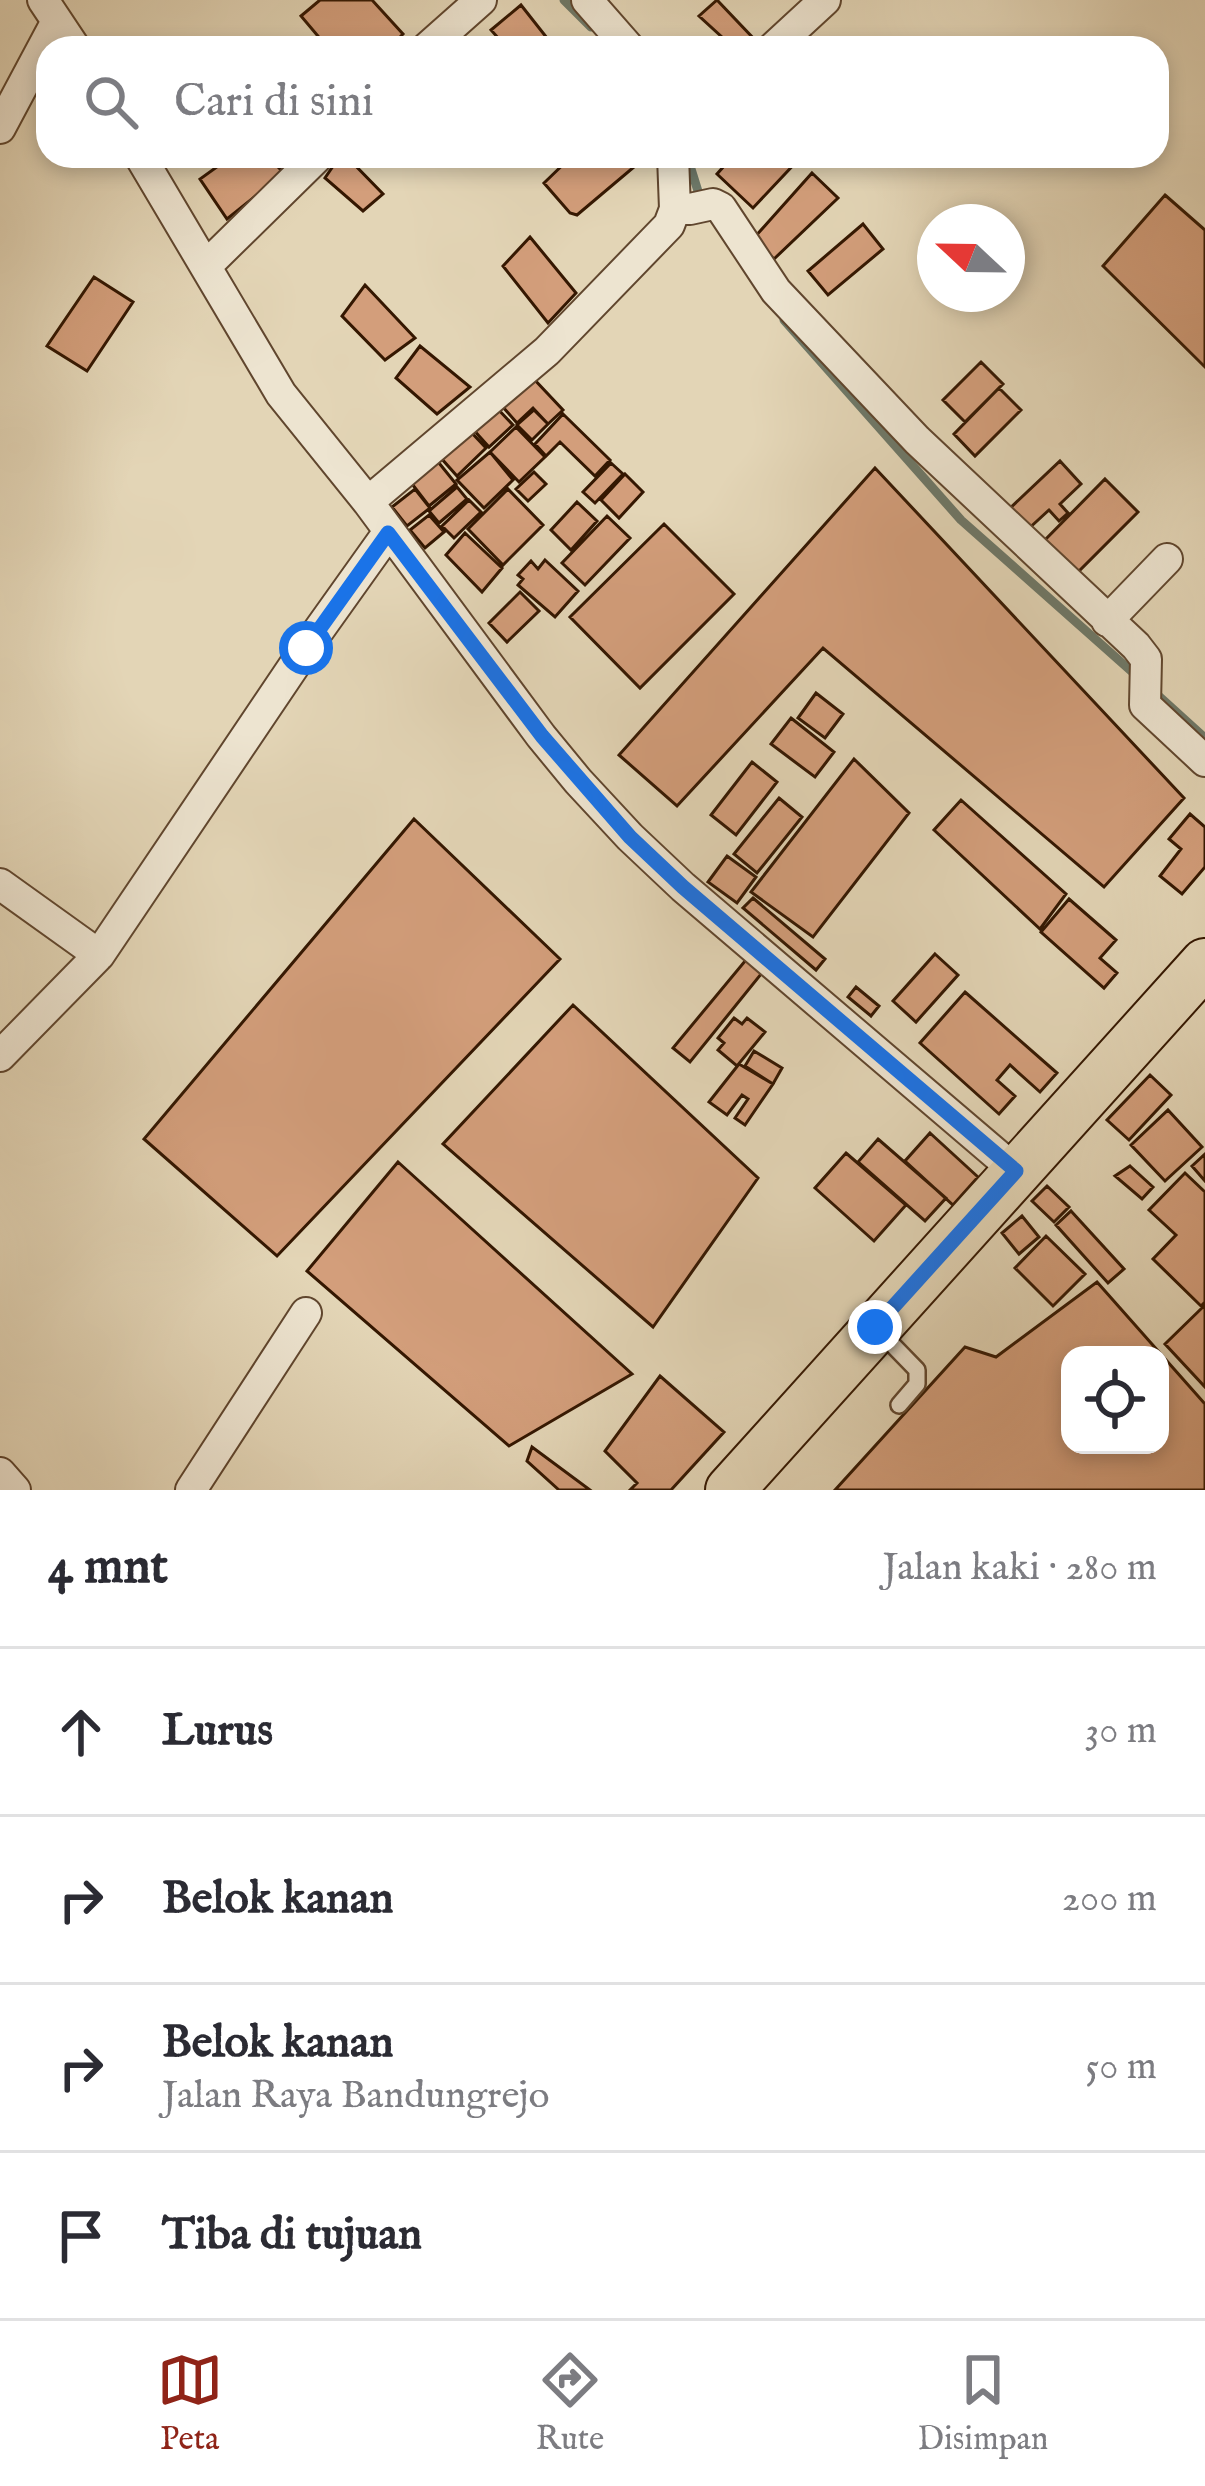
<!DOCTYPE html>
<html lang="id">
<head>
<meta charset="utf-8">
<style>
  :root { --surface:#fff; --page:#f2f2f3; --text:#2b2b33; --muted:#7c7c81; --line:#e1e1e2; --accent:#8f2418 }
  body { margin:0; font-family:"IM FELL English",serif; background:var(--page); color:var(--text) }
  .controls { position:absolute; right:36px; bottom:36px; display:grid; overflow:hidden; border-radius:24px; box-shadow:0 6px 18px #0003 }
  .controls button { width:108px; height:108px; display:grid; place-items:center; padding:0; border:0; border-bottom:3px solid var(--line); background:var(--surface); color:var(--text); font:60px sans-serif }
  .compass { position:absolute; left:917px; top:204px; width:108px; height:108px; border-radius:50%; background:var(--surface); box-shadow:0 6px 18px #0003; rotate:292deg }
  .stop { position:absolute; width:36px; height:36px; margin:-27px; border:9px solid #1a73e8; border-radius:50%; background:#fff }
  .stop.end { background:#1a73e8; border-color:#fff; box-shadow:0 3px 12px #0008 }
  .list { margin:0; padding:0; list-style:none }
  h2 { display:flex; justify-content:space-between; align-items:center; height:156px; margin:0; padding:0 48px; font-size:51px }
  h2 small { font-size:39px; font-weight:400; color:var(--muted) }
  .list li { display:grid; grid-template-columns:78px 1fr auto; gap:36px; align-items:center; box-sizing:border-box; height:168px; padding:0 48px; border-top:3px solid var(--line) }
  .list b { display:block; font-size:45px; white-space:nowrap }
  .list p { margin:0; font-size:39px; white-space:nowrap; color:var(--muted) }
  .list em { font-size:39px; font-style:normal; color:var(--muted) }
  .icon { flex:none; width:66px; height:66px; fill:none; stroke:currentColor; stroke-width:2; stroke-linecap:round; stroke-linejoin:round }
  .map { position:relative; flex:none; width:1205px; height:1490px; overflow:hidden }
  .search { position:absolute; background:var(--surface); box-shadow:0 6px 18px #0003; left:36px; right:36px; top:36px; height:132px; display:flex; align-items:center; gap:30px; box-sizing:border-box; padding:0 42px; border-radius:36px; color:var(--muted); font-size:45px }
  .sheet { height:828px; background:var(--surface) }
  nav { display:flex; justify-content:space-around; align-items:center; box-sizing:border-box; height:168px; border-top:3px solid var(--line); background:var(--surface); font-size:33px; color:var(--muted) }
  nav a { display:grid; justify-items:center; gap:6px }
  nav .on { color:var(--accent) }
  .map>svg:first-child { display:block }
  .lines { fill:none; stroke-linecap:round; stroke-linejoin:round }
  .stream { stroke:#6e7868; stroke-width:9 }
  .building { fill:#d39e7b; stroke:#341701; stroke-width:3; fill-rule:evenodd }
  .service-casing { stroke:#60462e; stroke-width:20 }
  .minor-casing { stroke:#60462e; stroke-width:34 }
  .primary-casing { stroke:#341701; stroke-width:52 }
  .service { stroke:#ede4d0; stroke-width:15 }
  .minor { stroke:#ede4d0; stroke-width:30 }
  .primary { stroke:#e3d5b6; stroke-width:48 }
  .route { stroke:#1a73e8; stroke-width:15 }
</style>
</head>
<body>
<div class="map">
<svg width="1205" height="1490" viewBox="0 0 1205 1490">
  <rect width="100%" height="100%" fill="#e3d5b6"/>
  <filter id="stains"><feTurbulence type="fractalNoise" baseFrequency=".00167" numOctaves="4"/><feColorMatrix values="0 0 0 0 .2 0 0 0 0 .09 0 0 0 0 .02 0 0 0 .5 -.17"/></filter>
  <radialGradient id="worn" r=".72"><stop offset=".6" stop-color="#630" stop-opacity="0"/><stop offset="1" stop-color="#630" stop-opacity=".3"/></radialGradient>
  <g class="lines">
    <path class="stream" d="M564,0L591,27
      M687,156L702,204
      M784,320L961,520L1139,678
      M1151,689L1205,738"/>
  </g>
  <path class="building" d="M320,0H372L403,34L389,48H328L301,16Z
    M717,0L755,40L734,48L699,16Z
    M521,5L547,38L550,48H507L491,30Z
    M232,156H267L284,173L227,219L200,179Z
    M340,156H346L383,194L363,211L325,178Z
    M572,156H647L577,215L570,213L544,183Z
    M733,156H797L799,159L753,208L717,174Z
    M812,173L838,198L774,259L753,239Z
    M1165,195L1205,230V367L1103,266Z
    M863,224L883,249L828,295L808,271Z
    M530,237L576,293L548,323L503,266Z
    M94,277L133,302L87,371L47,346Z
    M365,285L415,338L385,360L342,316Z
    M420,346L470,387L437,414L396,378Z
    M981,362L1003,384L965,422L943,400Z
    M532,377L563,410L548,424L533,408L517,423L502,406Z
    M999,388L1021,410L975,456L954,434Z
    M495,406L513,425L489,447L471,427Z
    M534,410L548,424L532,440L517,425Z
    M563,414L610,460L595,476L560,442L546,456L535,444Z
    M516,427L545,457L519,482L490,452Z
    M470,431L486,448L457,476L441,458Z
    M490,452L513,480L484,508L457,480Z
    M435,458L456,484L429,506L409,480Z
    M1060,461L1081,484L1060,504L1068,513L1059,521L1049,510L1025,532L1006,512Z
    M611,463L623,474L595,503L583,492Z
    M875,468L1184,798L1104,887L823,648L677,806L619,755Z
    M534,472L546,484L528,501L516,489Z
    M625,474L643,492L619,518L601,500Z
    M1105,479L1138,512L1071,579L1039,546Z
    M457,487L467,499L439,523L429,511Z
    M415,489L430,508L407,526L392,507Z
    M508,489L543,525L503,565L468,529Z
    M469,500L481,512L454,538L442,526Z
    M577,502L597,521L571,550L551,530Z
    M429,515L444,532L425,548L410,530Z
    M607,516L630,538L585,585L562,563Z
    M664,524L734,594L640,688L570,617Z
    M465,533L502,568L482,592L446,555Z
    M545,560L578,591L555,617L518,585L523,579L518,575L531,561L538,569Z
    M520,592L539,611L507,642L489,623Z
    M816,693L843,714L825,738L798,718Z
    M791,718L834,752L815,777L771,744Z
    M854,759L909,813L813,937L751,892Z
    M752,762L777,782L736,835L711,815Z
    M779,798L802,817L757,873L734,854Z
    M961,800L1066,894L1040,929L934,830Z
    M1190,814L1205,827V867L1182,894L1160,876L1181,849L1169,839Z
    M414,819L560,959L277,1256L144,1139Z
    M727,856L756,877L737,903L708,882Z
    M753,898L825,959L816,970L743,908Z
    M1069,899L1116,940L1100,958L1117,973L1104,988L1041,932Z
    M935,954L958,975L916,1022L893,1001Z
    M750,955L766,968L690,1062L673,1048Z
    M856,987L879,1006L871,1016L848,997Z
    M965,992L1057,1073L1040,1092L1010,1065L997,1080L1015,1096L999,1114L920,1043Z
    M573,1005L758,1178L653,1327L443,1144Z
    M734,1018L742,1024L747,1018L765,1032L737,1066L718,1050L724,1043L718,1038Z
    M754,1051L782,1068L773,1084L745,1066Z
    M739,1064L773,1084L745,1125L735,1118L748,1099L742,1095L727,1115L709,1102Z
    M1150,1075L1171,1095L1129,1140L1107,1120Z
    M1168,1110L1202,1147L1165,1181L1131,1145Z
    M930,1133L978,1177L953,1205L905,1161Z
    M878,1139L946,1198L925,1221L858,1162Z
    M846,1153L906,1205L874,1241L815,1188Z
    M1205,1154V1181L1192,1166Z
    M398,1162L632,1374L509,1446L307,1271Z
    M1130,1166L1153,1187L1142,1199L1115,1176Z
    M1185,1173L1205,1192V1302L1201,1306L1153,1259L1176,1235L1149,1210Z
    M1047,1186L1069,1207L1054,1222L1032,1201Z
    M1071,1211L1124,1269L1108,1283L1056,1225Z
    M1022,1216L1039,1237L1019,1254L1002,1233Z
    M1046,1236L1085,1274L1053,1306L1015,1268Z
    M1097,1282L1205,1404V1490H835L965,1347L996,1357ZM1070,1355H1160V1445H1070Z
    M1205,1305V1387L1165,1344Z
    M660,1376L724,1432L671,1490H630L637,1483L605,1451Z
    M532,1447L590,1490H559L527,1461Z"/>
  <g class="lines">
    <defs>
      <path id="service" d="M882,1334L917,1370V1384L899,1405"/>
      <path id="minor" d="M43,0L75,48
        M587,0L629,48
        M427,48L481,0
        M773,48L825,0
        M0,128L57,21
        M140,156L281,394L368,502L541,736L578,781L630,837L683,887L1016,1171
        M675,209H690L713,204L721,208L776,291L917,440L1136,646L1146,659L1145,705L1205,761
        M206,266L318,156
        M368,502L547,351L669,225L675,209L673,156
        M1107,621L1167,559
        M0,884L99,955
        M0,1056L99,955L306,648L388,533
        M0,1473L15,1490
        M191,1490L306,1313"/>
      <path id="primary" d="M730,1490L1205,963"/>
    </defs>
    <use href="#service" class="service-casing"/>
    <use href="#minor" class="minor-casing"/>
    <use href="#primary" class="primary-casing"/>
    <use href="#service" class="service"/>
    <use href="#minor" class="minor"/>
    <use href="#primary" class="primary"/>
  </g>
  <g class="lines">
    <path class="route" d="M306,648L388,533L542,736L630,837L683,887L1016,1171L875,1327"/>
  </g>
  <rect width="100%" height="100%" filter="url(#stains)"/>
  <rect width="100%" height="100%" fill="url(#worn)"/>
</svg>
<div class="controls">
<button><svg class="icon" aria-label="locate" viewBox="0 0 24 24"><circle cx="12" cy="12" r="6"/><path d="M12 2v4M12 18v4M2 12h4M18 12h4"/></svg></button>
</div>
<svg class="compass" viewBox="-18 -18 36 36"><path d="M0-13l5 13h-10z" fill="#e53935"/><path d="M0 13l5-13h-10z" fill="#7c7c81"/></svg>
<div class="stop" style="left:306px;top:648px"></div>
<div class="stop end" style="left:875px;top:1327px"></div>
<div class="search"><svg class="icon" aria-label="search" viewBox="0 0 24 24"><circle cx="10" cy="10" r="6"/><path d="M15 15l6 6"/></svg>Cari di sini</div>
</div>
<section class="sheet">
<h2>4 mnt<small>Jalan kaki · 280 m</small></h2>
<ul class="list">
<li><svg class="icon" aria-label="ahead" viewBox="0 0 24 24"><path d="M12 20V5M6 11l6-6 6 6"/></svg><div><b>Lurus</b></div><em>30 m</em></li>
<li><svg class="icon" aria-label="right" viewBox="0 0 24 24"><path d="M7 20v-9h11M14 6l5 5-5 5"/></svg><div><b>Belok kanan</b></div><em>200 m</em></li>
<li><svg class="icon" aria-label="right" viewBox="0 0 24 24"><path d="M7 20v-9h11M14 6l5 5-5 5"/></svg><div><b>Belok kanan</b><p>Jalan Raya Bandungrejo</p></div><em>50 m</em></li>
<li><svg class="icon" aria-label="arrive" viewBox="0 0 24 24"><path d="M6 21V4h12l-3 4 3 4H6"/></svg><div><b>Tiba di tujuan</b></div></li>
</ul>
</section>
<nav>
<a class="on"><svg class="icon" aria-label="map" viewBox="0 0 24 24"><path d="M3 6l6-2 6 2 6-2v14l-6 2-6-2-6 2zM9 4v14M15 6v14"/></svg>Peta</a>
<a><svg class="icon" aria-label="directions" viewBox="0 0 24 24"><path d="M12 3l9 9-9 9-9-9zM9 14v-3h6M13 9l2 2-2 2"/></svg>Rute</a>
<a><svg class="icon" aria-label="saved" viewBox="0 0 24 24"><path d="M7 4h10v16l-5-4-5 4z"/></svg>Disimpan</a>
</nav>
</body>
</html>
